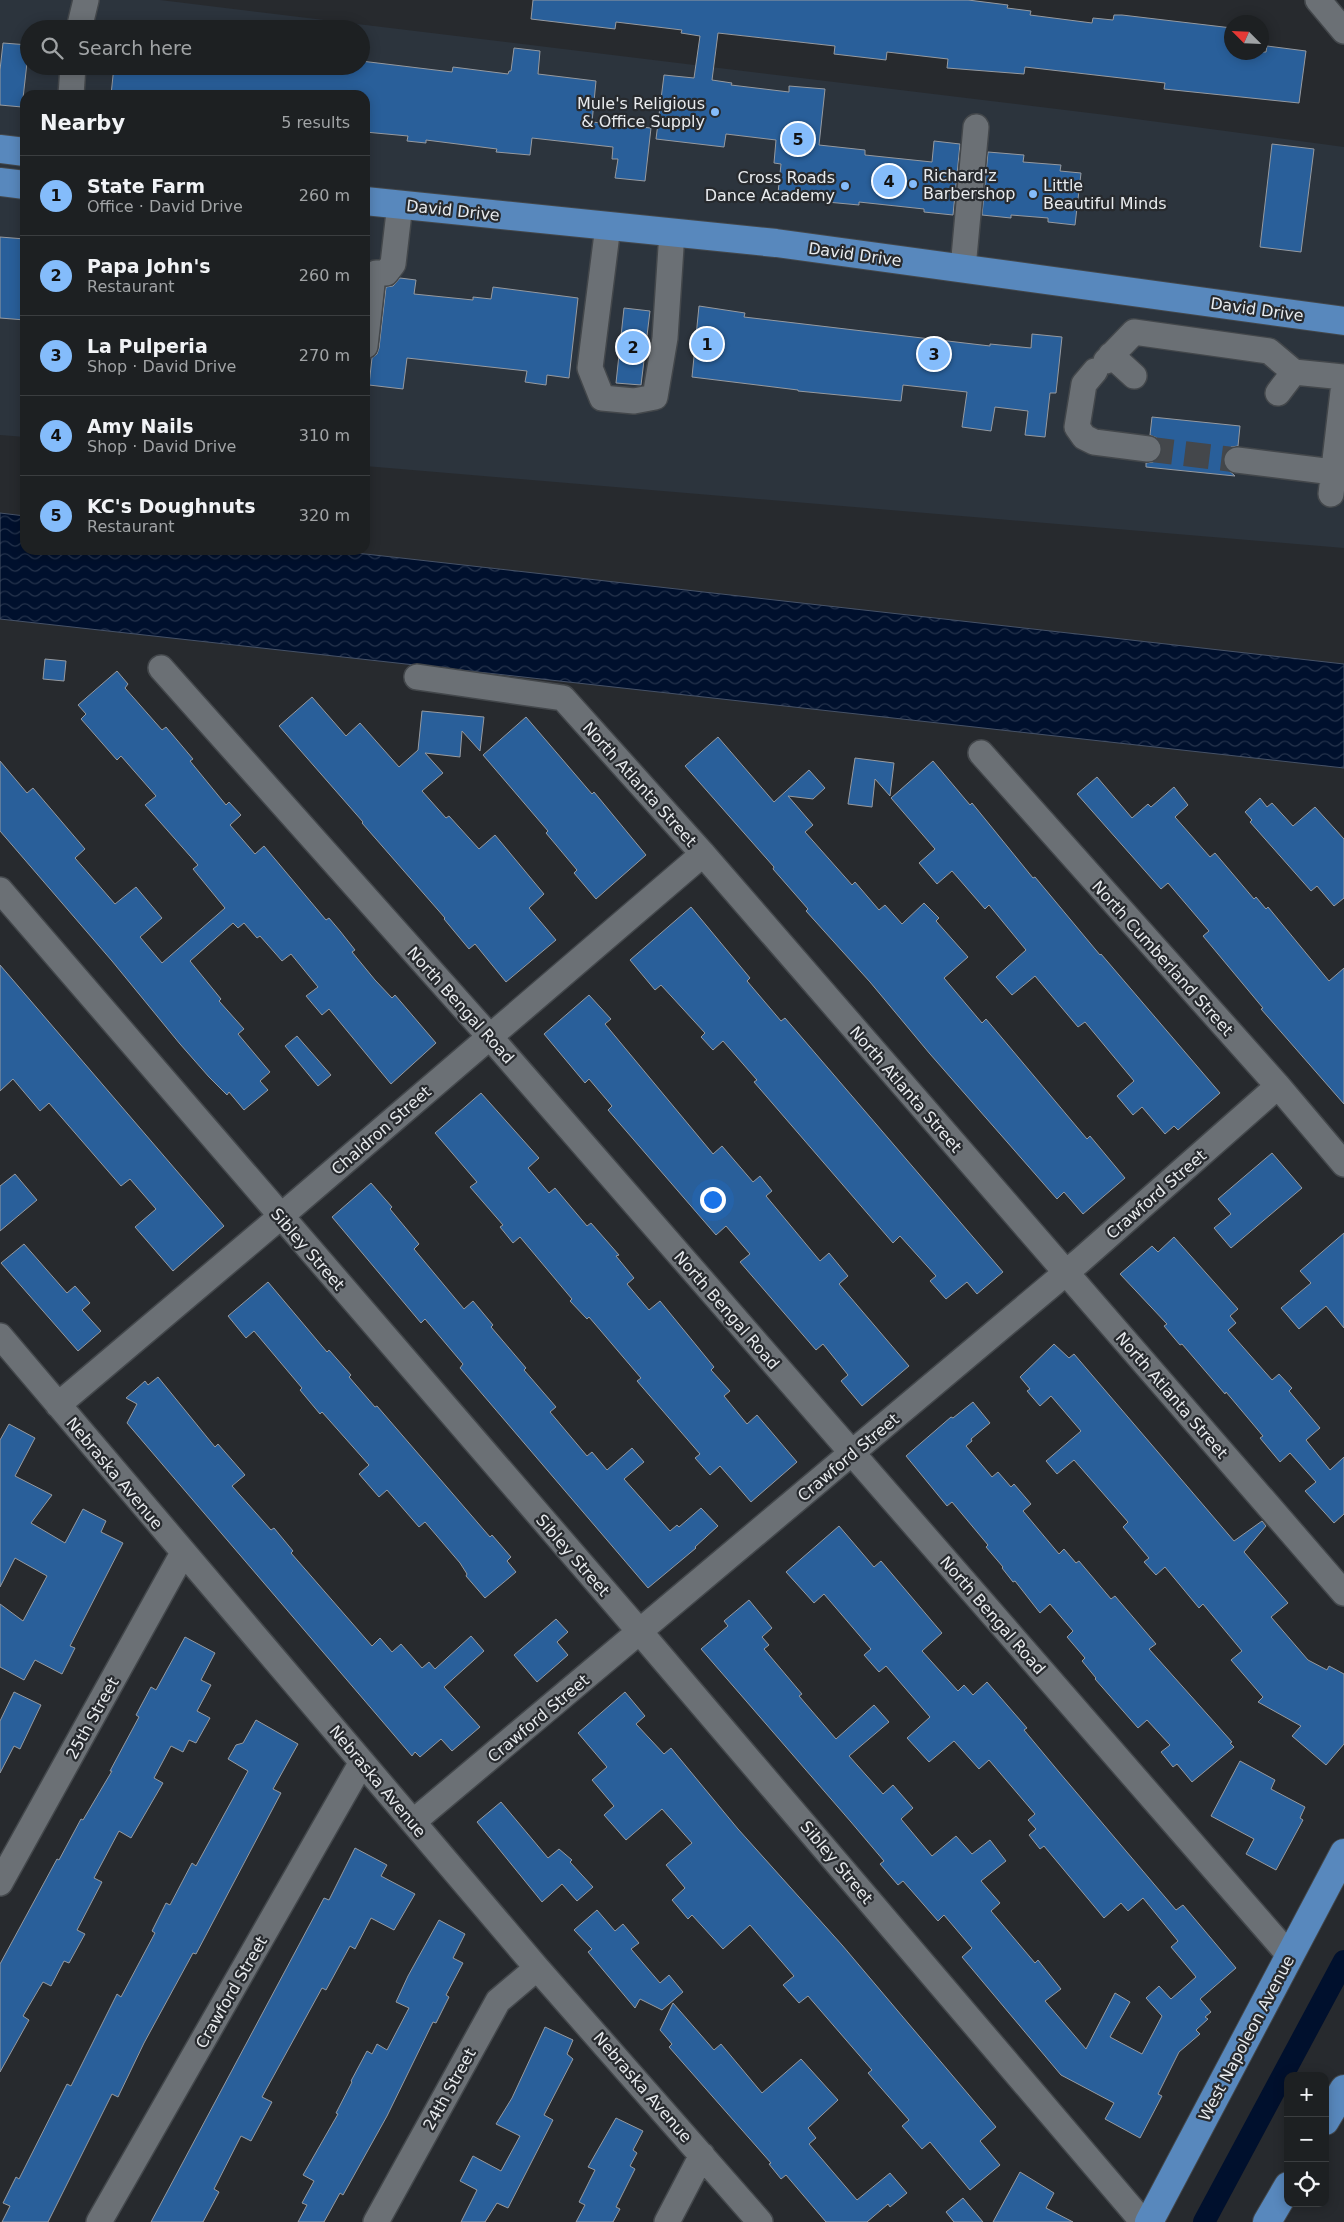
<!DOCTYPE html>
<html lang="en">
<head>
<meta charset="utf-8">
<style>
  :root { --surface:#1d2022; --page:#25282a; --text:#f1f3f6; --muted:#a0a3a5; --line:#3b3e40; --accent:#84bcfb }
  body { margin:0; font-family:"DejaVu Sans",sans-serif; background:var(--page); color:var(--text) }
  .controls { position:absolute; right:15px; bottom:15px; display:grid; overflow:hidden; border-radius:10px; box-shadow:0 2px 12px #0003 }
  .controls button { width:45px; height:45px; display:grid; place-items:center; padding:0; border:0; border-bottom:1px solid var(--line); background:var(--surface); color:var(--text); font:25px sans-serif }
  .compass { position:absolute; left:1224px; top:15px; width:45px; height:45px; border-radius:50%; background:var(--surface); box-shadow:0 2px 12px #0003; rotate:294deg }
  .you { position:absolute; left:712px; top:1199px; width:18px; height:18px; margin:-12px; border:4px solid #fff; border-radius:50%; background:#1a73e8; box-shadow:0 0 0 8px #1a73e833 }
  .badge { display:grid; place-items:center; width:32px; height:32px; border-radius:50%; background:var(--accent); color:#111; font-size:16px; font-weight:700 }
  .pin { position:absolute; translate:-50% -50%; border:2px solid #fff; box-shadow:0 1px 5px #0006 }
  .list { margin:0; padding:0; list-style:none }
  h2 { display:flex; justify-content:space-between; align-items:center; height:65px; margin:0; padding:0 20px; font-size:21px }
  h2 small { font-size:16px; font-weight:400; color:var(--muted) }
  .list li { display:grid; grid-template-columns:32px 1fr auto; gap:15px; align-items:center; box-sizing:border-box; height:80px; padding:0 20px; border-top:1px solid var(--line) }
  .list b { display:block; font-size:19px; white-space:nowrap }
  .list p { margin:0; font-size:16px; white-space:nowrap; color:var(--muted) }
  .list em { font-size:16px; font-style:normal; color:var(--muted) }
  .icon { flex:none; width:28px; height:28px; fill:none; stroke:currentColor; stroke-width:2; stroke-linecap:round; stroke-linejoin:round }
  .map { position:relative; flex:none; width:1344px; height:2222px; overflow:hidden }
  .search { position:absolute; background:var(--surface); box-shadow:0 2px 12px #0003; left:20px; top:20px; width:350px; height:55px; display:flex; align-items:center; gap:12px; box-sizing:border-box; padding:0 18px; border-radius:28px; color:var(--muted); font-size:19px }
  .panel { position:absolute; background:var(--surface); box-shadow:0 2px 12px #0003; left:20px; top:90px; width:350px; height:465px; border-radius:15px }
  .map>svg:first-child { display:block }
  .built { fill:#2c343d; fill-rule:evenodd }
  .water { fill:url(#water-waves); stroke:#465267 }
  .lines { fill:none; stroke-linecap:round; stroke-linejoin:round }
  .canal { stroke:#00102d; stroke-width:22 }
  .building { fill:#295f9a; stroke:#969aa0 }
  .minor-tunnel { stroke:#44474b; stroke-width:25; stroke-dasharray:25 12; stroke-linecap:butt }
  .minor-casing { stroke:#43474b; stroke-width:28 }
  .major-casing { stroke:#43474b; stroke-width:30 }
  .minor { stroke:#6b7075; stroke-width:25 }
  .major { stroke:#5888bd; stroke-width:28 }
  .poi-dot { fill:#84bcfb; stroke:#272a2e; stroke-width:2 }
  .labels { text-anchor:middle; stroke-width:4.5; stroke-linejoin:round; paint-order:stroke }
  .poi-label { font-size:16px; fill:#e8ebee; stroke:#272a2e; text-anchor:end }
  .street-label { font-size:16px; fill:#e8ebee; stroke:#272a2e }
</style>
</head>
<body>
<div class="map">
<svg width="1344" height="2222" viewBox="0 0 1344 2222">
  <defs>
    <pattern id="water-waves" width="16" height="10" patternUnits="userSpaceOnUse" patternTransform="scale(1.25)"><rect width="16" height="10" fill="#00102d"/><path d="M0 5q4-4 8 0t8 0" fill="none" stroke="#25334c"/></pattern>
  </defs>
  <rect width="100%" height="100%" fill="#272a2e"/>
  <path class="built" d="M0,0H160L1106,115L1344,147V548L365,466V95H25V437L0,435ZM29,29H361V66H29Z"/>
  <path class="water" d="M0,513L25,516V550H330L1344,664V768L0,619Z"/>
  <g class="lines">
    <path class="canal" d="M1204,2222L1344,1961"/>
  </g>
  <path class="building" d="M533,0H968L1008,5L1007,8L1031,11L1030,15L1092,23L1093,18L1113,20L1114,15H1122L1232,28V52H1266L1267,46L1306,51L1299,103L1164,89L1165,83L1025,67L1024,74L947,68L948,59L887,52L886,60L834,54L835,46L718,33L712,80L732,83L731,85L789,92V86L825,89L819,145L865,150V155L932,162L934,141L960,144L953,215L924,212V209L859,202V205L827,202V197L778,193L781,164L774,163L776,140L726,134L724,147L656,139L664,75L694,78L700,36L681,33L682,30L616,22L615,29L531,19Z
    M3,43L29,45L22,107L0,105V70Z
    M514,48L540,51L538,74L596,81L592,122L651,128L645,181L615,178L618,159H612L613,147L532,138L530,155L496,152L497,149L426,140V143L407,141L408,136L365,132V95H111L114,66L173,69L174,66H361V61L452,72L453,67L508,74L509,71H511Z
    M1272,144L1314,149L1301,252L1260,247Z
    M988,152L1024,155L1023,162L1061,165L1060,171L1081,173L1075,225L1048,222V218L1011,215V218L982,215Z
    M0,237L25,239V320L0,318Z
    M400,278L416,280L414,294L473,300V297L491,299L493,287L578,298L569,378L547,375L546,385L525,382L527,371L407,358L403,389L369,385L372,358L377,354L379,348L386,287L393,286Z
    M699,306L745,313L744,317L990,346V344L1031,348L1032,334L1062,337L1056,393H1050L1045,437L1025,435L1028,411L995,407L991,431L962,427L967,392L903,385L901,401L798,391V390L692,377Z
    M624,308L650,311L641,385L616,383Z
    M1152,417L1240,426L1238,446L1231,447L1226,451L1223,459L1224,466L1235,476L1146,467V463L1153,462L1159,458L1162,450L1161,444L1157,438L1150,435Z
    M45,659L66,661L64,681L43,679Z
    M117,671L128,684L125,688L162,730L166,727L193,759L190,761L226,805L229,802L241,815L230,825L255,854L264,846L326,920L329,918L340,931L355,950L352,952L375,980L392,998L395,995L436,1043L391,1084L329,1009L322,1015L306,996L318,987L291,954L282,961L260,936L257,938L244,923L238,928L233,923L190,961L221,999L219,1001L244,1029L238,1034L270,1072L260,1081L268,1090L244,1110L229,1092L227,1095L209,1077L180,1044L112,961L0,831V761L27,793L33,788L85,849L75,858L115,904L136,887L162,918L140,937L162,963L225,908L193,869L198,865L145,805L156,796L121,756L117,760L81,719L86,714L78,705Z
    M312,697L346,736L360,723L399,767L418,750L422,711L484,717L480,751L462,731L460,757L425,753L443,773L422,791L446,818L449,816L479,849L495,835L544,894L529,908L556,940L506,982L475,944L469,949L444,919L445,918L362,823L363,822L279,726Z
    M526,717L592,794L594,792L646,855L596,899L574,873L577,870L546,833L548,831L483,755Z
    M718,737L774,802L809,770L825,788L813,799L788,796L813,825L805,832L852,885L855,882L879,910L885,905L902,924L924,903L939,918L936,921L968,957L944,978L982,1023L986,1019L1087,1139L1090,1136L1125,1178L1083,1214L1064,1192L1057,1199L930,1054L870,982L806,911L808,909L773,869L774,867L685,766Z
    M855,758L894,763L890,796L875,779L872,807L848,804Z
    M933,761L970,805L972,803L1033,878L1035,877L1100,955L1101,954L1220,1093L1178,1130L1174,1126L1165,1134L1142,1107L1133,1115L1117,1096L1134,1081L1085,1022L1078,1027L1035,976L1012,995L996,977L1026,950L989,905L985,909L952,871L937,884L919,863L935,849L891,798Z
    M1097,777L1132,818L1148,804L1151,807L1174,787L1188,805L1175,817L1210,857L1215,853L1254,899L1256,897L1266,909L1268,907L1329,981L1344,968V1104L1261,1009L1263,1008L1203,936L1209,931L1168,883L1161,889L1077,794Z
    M1260,798L1267,807L1272,803L1293,826L1315,807L1344,839V898L1334,906L1317,886L1311,891L1250,822L1252,820L1245,812Z
    M691,907L750,978L747,981L781,1021L785,1018L1003,1272L977,1294L967,1282L946,1299L930,1281L936,1276L900,1236L893,1243L754,1082L757,1080L723,1041L713,1050L701,1037L705,1033L661,985L655,990L630,960Z
    M0,965L224,1226L173,1271L135,1227L156,1209L130,1179L121,1186L49,1103L40,1111L13,1079L0,1091Z
    M589,995L611,1019L605,1024L713,1154L722,1146L753,1182L760,1176L772,1191L766,1196L820,1261L829,1253L848,1276L839,1284L909,1366L862,1406L841,1381L848,1375L823,1344L816,1350L740,1262L750,1254L726,1226L716,1235L608,1110L612,1106L589,1079L585,1083L544,1034Z
    M297,1036L331,1075L318,1086L285,1046Z
    M481,1093L539,1158L528,1168L549,1193L555,1188L587,1226L591,1223L619,1255L616,1256L634,1278L627,1284L649,1310L660,1301L714,1367L711,1370L730,1391L724,1396L747,1424L757,1415L797,1462L751,1502L720,1466L710,1475L695,1458L700,1454L637,1381L641,1378L589,1317L587,1319L570,1301L572,1299L520,1237L513,1243L500,1227L503,1225L470,1187L477,1182L435,1133Z
    M1272,1153L1302,1188L1231,1248L1214,1228L1231,1214L1218,1199Z
    M15,1174L37,1200L0,1231V1186Z
    M371,1183L392,1207L390,1209L419,1244L414,1249L464,1309L473,1301L493,1325L491,1327L526,1368L524,1370L556,1407L550,1412L587,1456L592,1452L607,1470L632,1448L644,1462L624,1479L670,1531L677,1525L679,1527L701,1508L718,1526L695,1547L696,1548L648,1588L460,1368L463,1364L425,1319L421,1323L332,1217Z
    M1344,1233V1328L1326,1306L1299,1329L1281,1308L1311,1283L1300,1271Z
    M1174,1237L1238,1309L1230,1316L1236,1323L1228,1330L1272,1380L1279,1374L1292,1388L1289,1391L1320,1428L1306,1440L1330,1470L1344,1457V1514L1334,1523L1305,1491L1316,1482L1290,1453L1280,1462L1260,1438L1263,1436L1226,1392L1225,1394L1182,1344L1180,1345L1164,1326L1167,1324L1120,1274L1152,1246L1158,1252Z
    M24,1244L67,1293L75,1286L90,1303L82,1310L101,1331L78,1351L1,1263Z
    M268,1282L327,1352L329,1350L351,1375L349,1377L375,1407L377,1406L490,1537L492,1535L511,1557L507,1561L516,1572L485,1598L466,1576L467,1574L460,1563L425,1522L419,1527L387,1490L379,1497L359,1474L369,1465L322,1412L320,1414L300,1390L302,1388L254,1331L246,1338L228,1316Z
    M1054,1344L1069,1358L1074,1354L1234,1541L1262,1521L1266,1526L1244,1552L1288,1603L1271,1617L1308,1660L1327,1670L1329,1666L1344,1674V1744L1326,1765L1292,1736L1301,1726L1258,1702L1263,1697L1231,1660L1242,1651L1203,1604L1199,1608L1165,1567L1156,1575L1144,1562L1149,1558L1123,1527L1128,1522L1074,1460L1057,1474L1046,1461L1081,1431L1051,1396L1040,1406L1027,1391L1030,1389L1020,1377Z
    M158,1377L215,1447L218,1444L245,1475L232,1486L271,1530L274,1528L293,1551L291,1553L372,1646L380,1638L392,1652L401,1644L422,1668L429,1662L435,1669L471,1636L484,1651L444,1687L480,1727L452,1751L441,1739L420,1757L415,1752L412,1756L127,1423L137,1404L126,1398L145,1381L148,1385Z
    M973,1402L990,1423L971,1439L972,1441L966,1446L992,1477L998,1472L1011,1487L1014,1484L1031,1504L1023,1511L1059,1554L1064,1549L1076,1563L1079,1561L1111,1599L1115,1596L1156,1644L1149,1649L1232,1742L1230,1743L1234,1747L1192,1782L1177,1764L1173,1767L1161,1752L1170,1745L1147,1720L1138,1728L1095,1679L1096,1678L1082,1661L1085,1658L1067,1637L1073,1631L1050,1604L1040,1613L1015,1581L1013,1582L1002,1568L1003,1567L986,1547L988,1545L952,1502L947,1506L906,1456L951,1417L953,1418Z
    M9,1424L35,1438L15,1476L52,1495L31,1523L65,1543L83,1509L106,1521L101,1532L123,1543L70,1646L75,1648L62,1674L35,1660L24,1680L0,1667V1604L23,1621L47,1576L15,1558L0,1587V1440Z
    M839,1526L874,1567L881,1561L942,1633L922,1651L958,1691L964,1685L973,1695L987,1682L1027,1728L1024,1730L1059,1772L1176,1910L1183,1905L1236,1968L1200,1999L1211,2012L1205,2017L1208,2019L1196,2030L1200,2034L1179,2052L1158,2094L1162,2096L1140,2138L1105,2119L1114,2103L1061,2075L962,1957L972,1948L944,1915L938,1921L903,1881L898,1885L880,1864L884,1861L851,1822L701,1649L728,1626L724,1621L749,1600L772,1628L762,1637L769,1645L764,1649L802,1694L799,1696L836,1739L874,1705L889,1722L849,1756L883,1794L893,1785L913,1808L901,1819L932,1856L956,1836L972,1854L990,1840L1006,1861L981,1881L1000,1903L991,1911L1035,1963L1038,1960L1061,1989L1045,2001L1086,2049L1115,1993L1130,2002L1110,2037L1142,2054L1162,2016L1146,1998L1159,1986L1171,1999L1196,1977L1171,1947L1178,1941L1143,1898L1128,1911L1121,1903L1104,1918L1044,1846L1040,1849L1029,1835L1036,1829L1028,1820L1035,1814L989,1760L979,1769L954,1741L929,1762L907,1738L930,1717L886,1666L879,1672L864,1655L871,1649L824,1594L814,1603L786,1572Z
    M556,1619L568,1632L557,1642L568,1655L537,1682L514,1655Z
    M185,1637L215,1653L201,1680L211,1685L197,1711L210,1718L196,1743L189,1740L183,1752L171,1746L154,1778L163,1783L131,1838L119,1831L94,1878L102,1882L77,1930L85,1934L69,1963L64,1961L51,1986L43,1982L23,2016L29,2020L0,2072V1964L57,1859L59,1860L81,1819L83,1820L112,1771H110L139,1717L136,1715L151,1687L156,1690Z
    M14,1692L41,1705L20,1749L14,1746L0,1773V1721Z
    M625,1692L645,1716L636,1724L664,1754L671,1748L738,1829L842,1945L996,2127L980,2141L1000,2165L970,2190L930,2142L922,2149L902,2126L909,2120L868,2073L872,2070L808,1996L799,2003L783,1985L794,1976L750,1925L723,1949L692,1915L688,1919L672,1900L685,1888L666,1865L692,1843L662,1809L626,1840L604,1815L614,1806L592,1780L607,1767L578,1733Z
    M256,1720L298,1744L273,1789L281,1793L196,1954L193,1953L144,2043L118,2097L112,2094L48,2222H2L10,2206L3,2203L16,2177L19,2179L67,2084L71,2086L117,1994L121,1997L155,1933L152,1931L166,1903L170,1905L192,1863L196,1866L248,1771L228,1759L236,1745L243,1743Z
    M1240,1761L1275,1780L1271,1789L1305,1807L1300,1818L1303,1820L1276,1870L1246,1854L1254,1839L1211,1816Z
    M501,1802L548,1858L559,1849L572,1860L570,1862L593,1887L577,1901L562,1884L542,1902L477,1822Z
    M355,1848L387,1865L381,1876L415,1894L394,1930L371,1918L355,1949L350,1946L326,1990L322,1988L262,2097L272,2102L251,2141L241,2136L214,2189L219,2192L203,2222H151L324,1898L329,1900Z
    M597,1910L615,1931L623,1924L639,1943L631,1949L660,1983L669,1975L683,1992L662,2010L640,1999L635,2008L588,1952L592,1949L574,1930Z
    M439,1920L465,1934L453,1958L463,1963L446,1995L449,1997L436,2023L433,2022L387,2116L343,2195L340,2193L324,2222H298L307,2205L302,2203L314,2181L303,2175L338,2114L336,2113L352,2082L351,2081L367,2051L372,2054L377,2044L387,2050L409,2008L396,2002L408,1976Z
    M673,2003L714,2050L721,2044L762,2093L801,2059L838,2100L808,2128L816,2138L809,2144L857,2200L890,2173L907,2193L890,2207L888,2204L867,2222H826L786,2175L781,2179L769,2164L771,2163L669,2047L672,2044L660,2030Z
    M545,2027L573,2040L567,2054L573,2059L544,2115L553,2120L508,2208L497,2203L485,2222H461L477,2190L460,2181L473,2156L501,2171L520,2136L496,2124L512,2098Z
    M616,2118L643,2131L633,2150L637,2153L630,2166L635,2169L616,2207L620,2209L613,2222H576L585,2205L579,2202L595,2170L588,2167Z
    M1020,2172L1054,2193L1046,2208L1073,2222H993Z
    M963,2198L983,2222H954L946,2212Z"/>
  <g class="lines">
    <path class="minor-tunnel" d="M1148,449L1237,460"/>
    <defs>
      <path id="minor" d="M1318,0L1344,31
        M79,29L86,0
        M71,95L73,66
        M608,226L590,368L602,398L634,401L655,397L665,338L672,232
        M963,268L976,127
        M365,346L373,275L376,273H386L393,264L400,204
        M1111,355L1134,376
        M1106,361L1134,332L1269,351L1294,372L1344,377
        M1095,371L1084,384L1077,427L1084,437L1094,442L1148,449
        M1278,393L1294,372
        M1237,460L1333,472
        M1331,494L1344,383
        M161,668L490,1037L1290,1956
        M417,677L563,698L703,854L1344,1593
        M981,753L1278,1086L1344,1164
        M0,890L640,1632L1143,2222
        M0,1336L537,1968L760,2222
        M58,1405L280,1217L703,854
        M413,1822L1081,1260L1278,1086
        M0,1883L183,1553
        M99,2222L362,1762
        M376,2222L498,2001L537,1968
        M667,2222L702,2155"/>
      <path id="major" d="M0,149L25,152
        M0,182L25,185
        M365,201L776,243L1344,321
        M1325,2121L1344,2089
        M1149,2222L1344,1853
        M1267,2222L1288,2186"/>
    </defs>
    <use href="#minor" class="minor-casing"/>
    <use href="#major" class="major-casing"/>
    <use href="#minor" class="minor"/>
    <use href="#major" class="major"/>
  </g>
  <g class="poi-dot">
    <circle cx="715" cy="112" r="5"/>
    <circle cx="913" cy="184" r="5"/>
    <circle cx="845" cy="186" r="5"/>
    <circle cx="1033" cy="194" r="5"/>
  </g>
  <g class="labels">
    <g class="poi-label">
      <text x="705" y="109">Mule's Religious<tspan x="705" dy="18">&amp; Office Supply</tspan></text>
      <text x="923" y="181" text-anchor="start">Richard'z<tspan x="923" dy="18">Barbershop</tspan></text>
      <text x="835" y="183">Cross Roads<tspan x="835" dy="18">Dance Academy</tspan></text>
      <text x="1043" y="191" text-anchor="start">Little<tspan x="1043" dy="18">Beautiful Minds</tspan></text>
    </g>
    <g class="street-label">
      <text transform="translate(453 210) rotate(6)" y="6">David Drive</text>
      <text transform="translate(855 254) rotate(8)" y="6">David Drive</text>
      <text transform="translate(1257 309) rotate(8)" y="6">David Drive</text>
      <text transform="translate(640 784) rotate(48)" y="6">North Atlanta Street</text>
      <text transform="translate(1163 958) rotate(48)" y="6">North Cumberland Street</text>
      <text transform="translate(461 1005) rotate(48)" y="6">North Bengal Road</text>
      <text transform="translate(906 1089) rotate(49)" y="6">North Atlanta Street</text>
      <text transform="translate(381 1130) rotate(-41)" y="6">Chaldron Street</text>
      <text transform="translate(1156 1194) rotate(-41)" y="6">Crawford Street</text>
      <text transform="translate(308 1249) rotate(49)" y="6">Sibley Street</text>
      <text transform="translate(727 1310) rotate(49)" y="6">North Bengal Road</text>
      <text transform="translate(1172 1395) rotate(49)" y="6">North Atlanta Street</text>
      <text transform="translate(848 1457) rotate(-40)" y="6">Crawford Street</text>
      <text transform="translate(115 1473) rotate(50)" y="6">Nebraska Avenue</text>
      <text transform="translate(573 1555) rotate(49)" y="6">Sibley Street</text>
      <text transform="translate(993 1615) rotate(49)" y="6">North Bengal Road</text>
      <text transform="translate(92 1718) rotate(-61)" y="6">25th Street</text>
      <text transform="translate(538 1718) rotate(-40)" y="6">Crawford Street</text>
      <text transform="translate(378 1781) rotate(50)" y="6">Nebraska Avenue</text>
      <text transform="translate(837 1862) rotate(50)" y="6">Sibley Street</text>
      <text transform="translate(231 1992) rotate(-60)" y="6">Crawford Street</text>
      <text transform="translate(1246 2038) rotate(-62)" y="6">West Napoleon Avenue</text>
      <text transform="translate(643 2087) rotate(49)" y="6">Nebraska Avenue</text>
      <text transform="translate(449 2089) rotate(-61)" y="6">24th Street</text>
    </g>
  </g>
</svg>
<div class="controls">
<button>+</button>
<button>−</button>
<button><svg class="icon" aria-label="locate" viewBox="0 0 24 24"><circle cx="12" cy="12" r="6"/><path d="M12 2v4M12 18v4M2 12h4M18 12h4"/></svg></button>
</div>
<svg class="compass" viewBox="-18 -18 36 36"><path d="M0-13l5 13h-10z" fill="#e53935"/><path d="M0 13l5-13h-10z" fill="#a0a3a5"/></svg>
<div class="you"></div>
<div class="pin badge" style="left:707px;top:344px">1</div>
<div class="pin badge" style="left:633px;top:347px">2</div>
<div class="pin badge" style="left:934px;top:354px">3</div>
<div class="pin badge" style="left:889px;top:181px">4</div>
<div class="pin badge" style="left:798px;top:139px">5</div>
<div class="search"><svg class="icon" aria-label="search" viewBox="0 0 24 24"><circle cx="10" cy="10" r="6"/><path d="M15 15l6 6"/></svg>Search here</div>
<section class="panel">
<h2>Nearby<small>5 results</small></h2>
<ul class="list">
<li><span class="badge">1</span><div><b>State Farm</b><p>Office · David Drive</p></div><em>260 m</em></li>
<li><span class="badge">2</span><div><b>Papa John's</b><p>Restaurant</p></div><em>260 m</em></li>
<li><span class="badge">3</span><div><b>La Pulperia</b><p>Shop · David Drive</p></div><em>270 m</em></li>
<li><span class="badge">4</span><div><b>Amy Nails</b><p>Shop · David Drive</p></div><em>310 m</em></li>
<li><span class="badge">5</span><div><b>KC's Doughnuts</b><p>Restaurant</p></div><em>320 m</em></li>
</ul>
</section>
</div>
</body>
</html>
